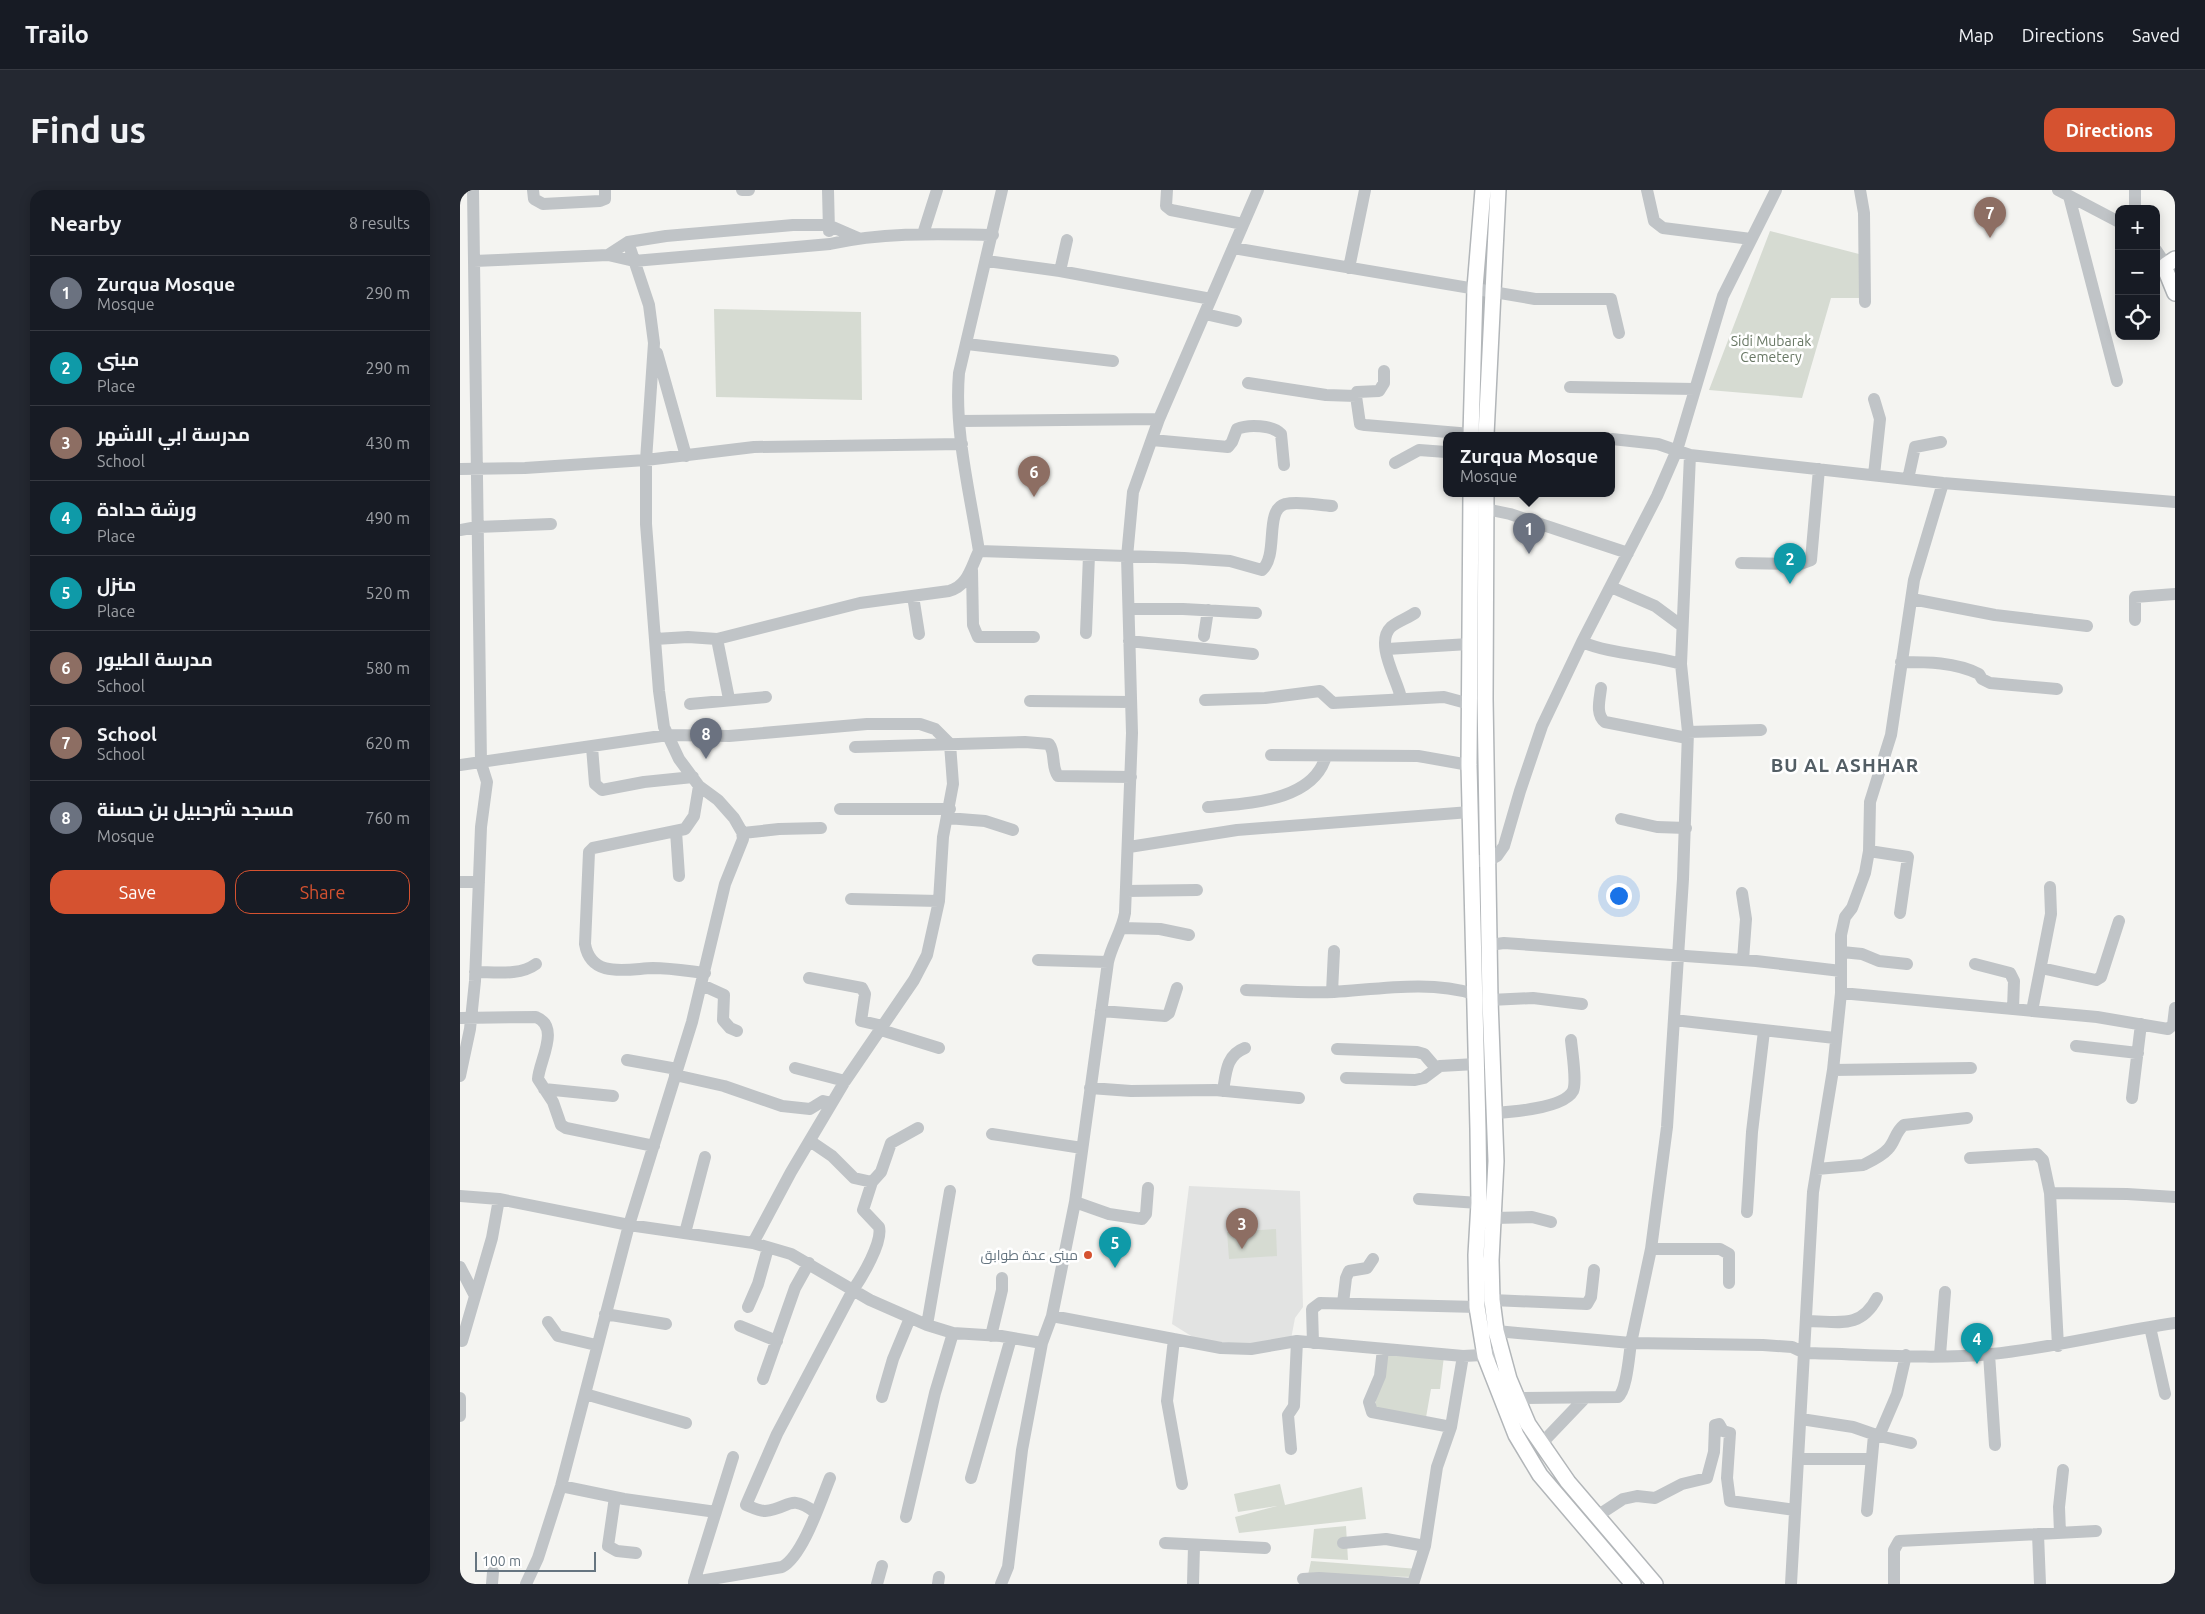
<!DOCTYPE html>
<html lang="en">
<head>
<meta charset="utf-8">
<style>
  :root { --surface:#171b24; --page:#242831; --text:#f1f3f6; --muted:#9ea1a6; --line:#363941; --accent:#d55230 }
  body { margin:0; font-family:Ubuntu,Cairo,sans-serif; background:var(--page); color:var(--text) }
  .controls { position:absolute; right:15px; top:15px; display:grid; overflow:hidden; border-radius:10px; box-shadow:0 2px 12px #0003 }
  .controls button { width:45px; height:45px; display:grid; place-items:center; padding:0; border:0; border-bottom:1px solid var(--line); background:var(--surface); color:var(--text); font:25px sans-serif }
  .scale { position:absolute; left:15px; bottom:12px; width:121px; box-sizing:border-box; padding-left:5px; border:2px solid #667580; border-top:0; font-size:14px; line-height:18px; white-space:nowrap; color:#667580; -webkit-text-stroke:4px #fff; paint-order:stroke }
  .you { position:absolute; left:1158px; top:705px; width:18px; height:18px; margin:-12px; border:4px solid #fff; border-radius:50%; background:#1a73e8; box-shadow:0 0 0 8px #1a73e833 }
  .badge { display:grid; place-items:center; width:32px; height:32px; border-radius:50%; background:var(--accent); color:#fff; font-size:16px; font-weight:700 }
  .pin { position:absolute; translate:-50% -41px; filter:drop-shadow(0 1px 2px #0008) }
  .pin::after { content:''; position:absolute; top:26px; width:18px; height:15px; background:inherit; clip-path:polygon(0 0,100% 0,50% 100%) }
  .popup { position:absolute; left:983px; top:242px; width:172px; height:65px; box-sizing:border-box; display:grid; place-content:center; border-radius:10px; background:var(--surface); filter:drop-shadow(0 1px 4px #0005); font-size:16px; white-space:nowrap; color:var(--muted) }
  .popup b { font-size:19px; color:var(--text) }
  .popup::after { content:''; position:absolute; left:50%; top:100%; margin-left:-10px; border:10px solid transparent; border-top-color:var(--surface) }
  .list { margin:0; padding:0; list-style:none }
  h2 { display:flex; justify-content:space-between; align-items:center; height:65px; margin:0; padding:0 20px; font-size:21px }
  h2 small { font-size:16px; font-weight:400; color:var(--muted) }
  .list li { display:grid; grid-template-columns:32px 1fr auto; gap:15px; align-items:center; box-sizing:border-box; height:75px; padding:0 20px; border-top:1px solid var(--line) }
  .list b { display:block; font-size:19px; white-space:nowrap }
  .list p { margin:0; font-size:16px; white-space:nowrap; color:var(--muted) }
  .list em { font-size:16px; font-style:normal; color:var(--muted) }
  .actions { display:flex; gap:10px; padding:15px 20px }
  .actions a { flex:1; padding:11px 0; border:1px solid var(--accent); border-radius:15px; text-align:center; font-size:18px; color:var(--accent) }
  .actions .main { background:var(--accent); color:#fff }
  .icon { flex:none; width:28px; height:28px; fill:none; stroke:currentColor; stroke-width:2; stroke-linecap:round; stroke-linejoin:round }
  .map { position:relative; flex:none; width:1715px; height:1394px; overflow:hidden; border-radius:15px }
  header { display:flex; align-items:center; gap:30px; box-sizing:border-box; height:70px; padding:0 25px; background:var(--surface); border-bottom:1px solid var(--line) }
  header strong { font-size:24px }
  nav { display:flex; gap:28px; margin-inline-start:auto; font-size:18px }
  .intro { display:flex; align-items:center; justify-content:space-between; box-sizing:border-box; height:120px; padding:0 30px }
  h1 { margin:0; font-size:35px }
  .button { padding:12px 22px; border-radius:15px; background:var(--accent); color:#fff; font-size:18px; font-weight:700 }
  main { display:flex; gap:30px; padding:0 30px }
  aside { flex:1; background:var(--surface); border-radius:15px; box-shadow:0 2px 12px #0003 }
  .map>svg:first-child { display:block }
  .built { fill:#e2e3e2 }
  .green { fill:#d6dbd2 }
  .lines { fill:none; stroke-linecap:round; stroke-linejoin:round }
  .major-casing { stroke:#b2b6b9; stroke-width:18 }
  .minor { stroke:#c0c4c7; stroke-width:12 }
  .major { stroke:#fff; stroke-width:15 }
  .poi-dot { fill:#d55230; stroke:#fff; stroke-width:2 }
  .labels { text-anchor:middle; stroke-width:5; stroke-linejoin:round; paint-order:stroke }
  .park-label { font-size:14px; fill:#687764; stroke:#fff }
  .poi-label { font-size:14px; fill:#667580; stroke:#fff; text-anchor:end }
  .district-label { font-size:19px; font-weight:bold; letter-spacing:1px; fill:#535e65; stroke:#fff }
</style>
</head>
<body>
<header>
<strong>Trailo</strong>
<nav><a>Map</a><a>Directions</a><a>Saved</a></nav>
</header>
<div class="intro"><h1>Find us</h1><a class="button">Directions</a></div>
<main>
<aside>
<h2>Nearby<small>8 results</small></h2>
<ul class="list">
<li><span class="badge" style="background:#6b7280">1</span><div><b>Zurqua Mosque</b><p>Mosque</p></div><em>290 m</em></li>
<li><span class="badge" style="background:#0f9aa8">2</span><div><b>مبنى</b><p>Place</p></div><em>290 m</em></li>
<li><span class="badge" style="background:#8d6e63">3</span><div><b>مدرسة ابي الاشهر</b><p>School</p></div><em>430 m</em></li>
<li><span class="badge" style="background:#0f9aa8">4</span><div><b>ورشة حدادة</b><p>Place</p></div><em>490 m</em></li>
<li><span class="badge" style="background:#0f9aa8">5</span><div><b>منزل</b><p>Place</p></div><em>520 m</em></li>
<li><span class="badge" style="background:#8d6e63">6</span><div><b>مدرسة الطيور</b><p>School</p></div><em>580 m</em></li>
<li><span class="badge" style="background:#8d6e63">7</span><div><b>School</b><p>School</p></div><em>620 m</em></li>
<li><span class="badge" style="background:#6b7280">8</span><div><b>مسجد شرحبيل بن حسنة</b><p>Mosque</p></div><em>760 m</em></li>
</ul>
<div class="actions"><a class="main">Save</a><a>Share</a></div>
</aside>
<div class="map">
<svg width="1715" height="1394" viewBox="0 0 1715 1394">
  <rect width="100%" height="100%" fill="#f4f4f1"/>
  <path class="built" d="M729,996L840,1001L843,1117L835,1128L831,1149L786,1155L736,1149L712,1134Z"/>
  <path class="green" d="M1310,41L1399,64L1400,108H1371L1342,208L1249,200Z
    M254,119L401,122L402,210L256,207Z
    M816,1039L817,1066L769,1069L767,1042Z
    M923,1159L984,1166L980,1199H971L965,1233L914,1223Z
    M820,1294L825,1315L902,1297L906,1329L779,1343L775,1327L817,1316L778,1322L774,1304Z
    M886,1336L888,1370L851,1368L854,1339Z
    M851,1371L959,1379L956,1387L848,1385Z"/>
  <g class="lines">
    <defs>
      <path id="major" d="M1715,69L1706,75V81L1715,103
        M1011,245L1015,98L1023,0
        M1026,245L1038,0
        M1011,303L1009,575L1018,939L1019,1013L1016,1065L1017,1117L1025,1166L1056,1245L1080,1285L1173,1394
        M1026,303L1025,509L1030,810L1036,971L1031,1070L1032,1110L1036,1141L1049,1189L1068,1234L1108,1292L1195,1394"/>
    </defs>
    <use href="#major" class="major-casing"/>
    <path class="minor" d="M73,0L74,9L83,14L140,11L145,9V0
      M282,0H289
      M368,0L369,41
      M542,0L499,183C494,242 510,303 519,361L724,368L770,371L802,380C819,365 804,320 825,314C839,311 858,315 872,316
      M707,0L706,16L711,20L783,34
      M1187,0L1194,31L1203,38L1291,49
      M1400,0L1404,23L1405,112
      M1598,0L1659,32
      M1675,0V19
      M1609,6L1657,191
      M463,44L477,0
      M773,58L1075,109H1151L1159,143
      M1696,60L1706,75
      M148,65L168,52L206,46L333,35H368L398,48
      M14,71L148,65L174,71L370,54C424,42 478,44 533,45
      M527,71L600,81L607,50
      M889,78L905,0
      M600,81L751,109
      M745,124L776,131
      M507,154L653,171
      M197,163L226,266
      M788,193L866,205L896,206L900,234L905,235L1011,244
      M1110,197L1235,199
      M896,206L897,202L919,201L924,193V181
      M499,231L699,229
      M1152,249L1198,254L1230,265L1483,293L1715,312
      M692,250L768,257L772,252L777,239C788,234 813,235 821,244L824,275
      M935,273L959,260L986,262
      M0,279L65,278L186,270L294,257L502,254
      M1414,285L1420,229L1414,209
      M1448,289L1455,257L1481,252
      M1026,319L1050,324L1168,363
      M0,340L17,337L91,334
      M1281,373L1340,374L1351,370L1359,279
      M512,380L513,435L518,447H574
      M1151,397L1195,416L1222,436
      M453,406L459,444
      M1452,409L1535,425L1627,436
      M669,419H723L796,423
      M1675,430V407L1715,404
      M626,443L629,365
      M744,446L748,420
      M195,449L228,447L257,449L400,413L489,401C508,396 511,377 519,361
      M257,449L269,509
      M669,451L793,464
      M1122,452C1153,465 1188,464 1221,474
      M927,459L1009,454
      M1441,472C1467,472 1495,472 1519,484L1522,489L1530,493L1597,499
      M1141,498C1140,509 1135,524 1145,532L1227,548
      M941,508C938,491 914,453 931,437C938,431 948,428 955,423
      M745,510L805,508L860,501L873,513L984,507L1010,514
      M570,511L671,512
      M230,514L306,507
      M1228,542L1301,540
      M132,557L135,594L142,600L184,592L233,587
      M395,557L565,552L589,554C596,563 591,577 598,586L671,587
      M811,565L958,566L1009,575
      M0,575L208,545L269,546L407,534H460L475,539L490,554L493,594L483,647L479,711L467,765L454,790L385,891L331,982L293,1053
      M239,596L234,626L225,639L133,658L129,662L125,754C131,789 167,779 193,778C210,778 228,781 245,783
      M748,617C788,613 853,612 866,566
      M380,619H490
      M487,628L525,631L553,640
      M1161,629L1197,637L1226,638
      M216,641L219,686
      M283,643L319,639L361,638
      M669,657L777,640L1010,622
      M1409,661L1448,667L1440,723
      M1011,671H1028L1037,666L1044,656L1060,601L1082,536L1122,452L1197,306L1217,260L1263,106L1316,0
      M0,692H19
      M666,701L737,700
      M1282,703L1286,729L1283,770
      M391,709L479,711
      M662,738L700,739L729,745
      M1029,755L1044,753L1296,771L1381,781
      M1382,762L1402,764L1419,771L1447,774
      M578,770L648,772
      M1515,774L1550,783L1554,791L1553,819
      M1581,778L1636,790L1641,787L1659,731
      M15,782C35,782 60,786 76,774
      M349,788L402,798L405,804L401,831L423,836
      M242,795L264,805L263,830L270,838L277,841
      M786,800C815,801 845,803 874,802C919,799 971,790 1014,804
      M872,802L874,761
      M1381,803L1637,827L1708,839L1713,835L1715,818
      M1030,810L1073,808L1122,814
      M641,821L705,826L709,823L717,798
      M1572,821L1591,724L1590,697
      M0,828L76,827C101,837 79,871 78,889L93,912L101,935L106,938L194,956
      M1214,830L1375,848
      M421,840L479,858
      M1616,856L1678,863
      M877,859L957,862L964,864L976,878
      M167,870L217,879
      M335,878L385,891
      M1373,880L1511,878
      M215,885L264,896L322,916L350,919L363,911L372,913
      M0,886L10,839L15,791L21,637L27,592L21,573L13,0
      M886,888L955,890L964,888L980,876L1016,874
      M630,898L671,901L755,900L839,908
      M84,899L153,906
      M763,901C766,883 766,865 785,858
      M1672,908L1681,834
      M1035,923C1052,922 1104,918 1113,901C1117,892 1112,861 1111,850
      M532,944L622,958
      M350,951L372,966L394,988L412,992
      M1510,968L1577,964L1583,970L1590,1003
      M1357,979L1403,975C1411,971 1422,966 1428,959C1435,952 1435,942 1444,935L1507,928
      M0,1006L39,1009L169,1035L293,1053L331,1064L410,1110L467,1135L493,1143L541,1146L582,1153
      M959,1009L1019,1013
      M615,1012L649,1024L682,1029L686,1024L688,998
      M1287,1022L1292,942L1304,841
      M1034,1028L1072,1027L1091,1032
      M225,1043L245,967
      M1191,1059H1260L1269,1064V1093
      M0,1077L14,1104
      M1032,1110L1127,1114L1131,1107L1134,1080
      M883,1113L886,1088L889,1081L907,1078L913,1069
      M288,1117L298,1094L308,1058
      M145,1124L206,1134
      M592,1126L761,1158L791,1159L837,1151L1003,1166
      M1346,1131C1378,1131 1400,1140 1417,1108
      M88,1132L98,1146L136,1155
      M467,1135L490,1001
      M280,1136L317,1151
      M1690,1137L1705,1204
      M1036,1141L1171,1153L1191,1059L1207,937L1223,689L1228,542L1221,474L1230,265
      M531,1146L542,1100V1088
      M714,1149L707,1211L722,1294
      M2,1151L32,1048L39,1009
      M853,1153L852,1119L860,1113L1017,1117
      M1598,1156L1590,1003L1667,1004L1715,1007
      M923,1159L920,1186L909,1212L912,1222L991,1237
      M1529,1164L1535,1255
      M1480,1165L1485,1102
      M303,1189L335,1098L349,1073
      M125,1204L226,1233
      M422,1207L433,1169L450,1128
      M0,1208V1226
      M1056,1208L1158,1207C1167,1200 1169,1165 1171,1153L1303,1155L1332,1157L1345,1163C1406,1164 1470,1170 1531,1164C1593,1158 1653,1142 1715,1133
      M1341,1229L1393,1237L1419,1246L1451,1253
      M1419,1246L1437,1204L1446,1165
      M1081,1254L1124,1209
      M831,1259L828,1225L834,1216L837,1151
      M1339,1269H1411
      M511,1288L551,1148
      M101,1296L164,1309L256,1322
      M155,1307L148,1356L157,1361L176,1363
      M1407,1321L1414,1245
      M355,1322C328,1303 330,1319 305,1321C299,1321 291,1317 286,1315L317,1244L393,1100C402,1087 423,1052 419,1037L403,1020L412,992L421,982L431,953L458,938
      M1137,1326L1163,1309L1177,1306L1195,1308L1222,1294L1247,1288L1254,1262L1255,1235L1259,1234L1263,1241L1270,1243L1267,1288L1270,1311L1335,1320
      M446,1327L475,1203L493,1143
      M1600,1343L1599,1317L1603,1280
      M1578,1344L1636,1341
      M705,1353L805,1358
      M883,1353L926,1349L965,1356
      M843,1389L859,1388L953,1394L965,1356L977,1277L991,1237L1003,1166L1042,1164
      M234,1392L273,1267
      M32,1394L33,1382
      M66,1394L78,1368L101,1296L169,1035L232,832L265,694L283,649L282,642L274,628L258,610L239,596L219,569L204,537L199,501L186,334V270L194,153L189,115L168,52
      M234,1394V1392L322,1377C343,1366 361,1310 370,1288
      M417,1394L422,1376
      M478,1394L479,1387
      M541,1394L548,1377L562,1260L582,1153L592,1126L615,1012L648,772C652,754 662,741 665,723L672,543L667,367L673,302L699,229L798,0
      M733,1394L734,1356
      M1331,1394L1353,1002L1373,880L1381,803V745L1385,727L1392,718L1405,683L1409,661L1410,612L1431,545L1454,390L1483,293
      M1434,1394V1360L1439,1351L1578,1344L1580,1394"/>
    <use href="#major" class="major"/>
  </g>
  <circle class="poi-dot" cx="628" cy="1065" r="5"/>
  <g class="labels">
    <g class="park-label">
      <text x="1311" y="156">Sidi Mubarak<tspan x="1311" dy="16">Cemetery</tspan></text>
    </g>
    <g class="poi-label">
      <text x="618" y="1070">مبنى عدة طوابق</text>
    </g>
    <g class="district-label">
      <text x="1385" y="582">BU AL ASHHAR</text>
    </g>
  </g>
</svg>
<div class="controls">
<button>+</button>
<button>−</button>
<button><svg class="icon" aria-label="locate" viewBox="0 0 24 24"><circle cx="12" cy="12" r="6"/><path d="M12 2v4M12 18v4M2 12h4M18 12h4"/></svg></button>
</div>
<div class="scale">100 m</div>
<div class="you"></div>
<div class="pin badge" style="left:1069px;top:364px;background:#6b7280">1</div>
<div class="popup"><b>Zurqua Mosque</b>Mosque</div>
<div class="pin badge" style="left:1330px;top:394px;background:#0f9aa8">2</div>
<div class="pin badge" style="left:782px;top:1059px;background:#8d6e63">3</div>
<div class="pin badge" style="left:1517px;top:1174px;background:#0f9aa8">4</div>
<div class="pin badge" style="left:655px;top:1078px;background:#0f9aa8">5</div>
<div class="pin badge" style="left:574px;top:307px;background:#8d6e63">6</div>
<div class="pin badge" style="left:1530px;top:48px;background:#8d6e63">7</div>
<div class="pin badge" style="left:246px;top:569px;background:#6b7280">8</div>
</div>
</main>
</body>
</html>
